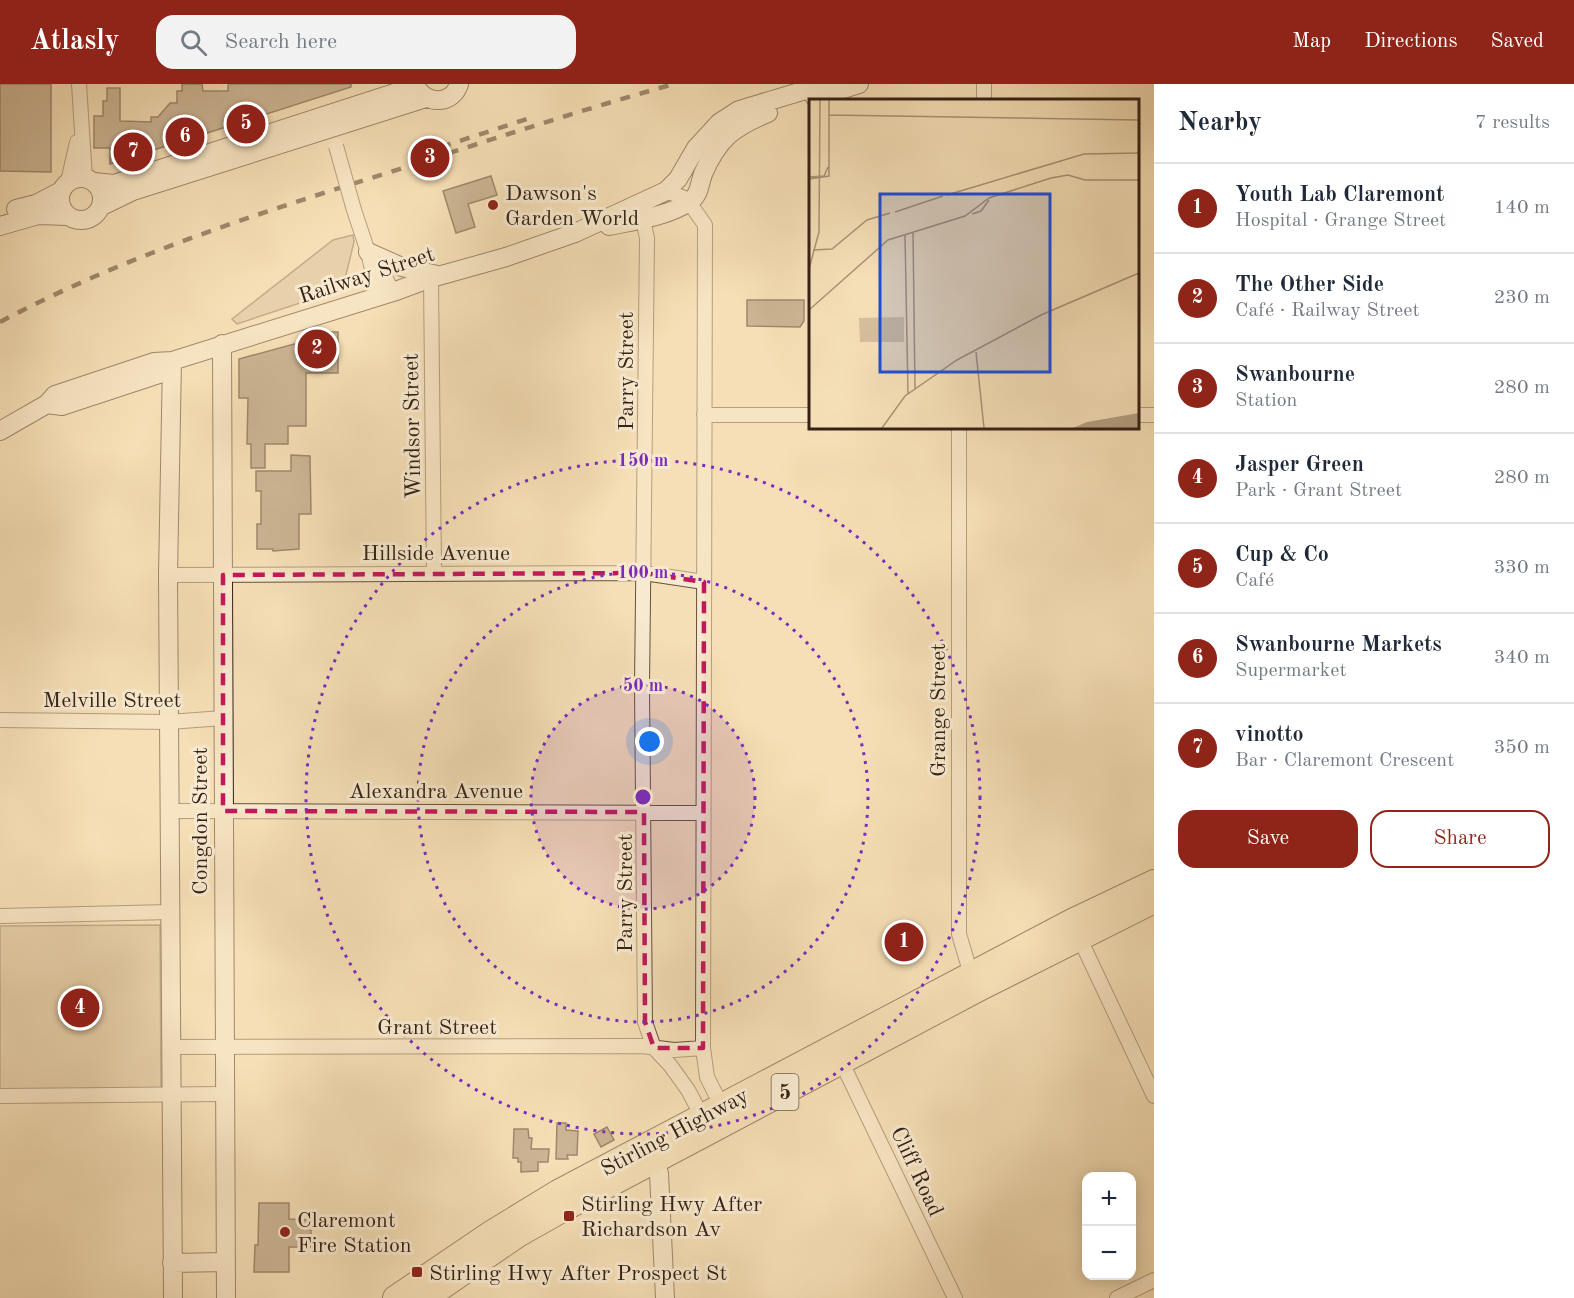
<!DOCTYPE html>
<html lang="en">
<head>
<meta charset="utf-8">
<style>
  :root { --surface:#fff; --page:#f2f2f3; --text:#1f2937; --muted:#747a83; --line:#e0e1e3; --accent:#8f2418 }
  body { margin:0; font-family:"Old Standard TT",serif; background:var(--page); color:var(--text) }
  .controls { position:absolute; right:18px; bottom:18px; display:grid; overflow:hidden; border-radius:12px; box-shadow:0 3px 15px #0003 }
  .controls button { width:54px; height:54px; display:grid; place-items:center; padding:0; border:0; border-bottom:2px solid var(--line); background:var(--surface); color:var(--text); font:30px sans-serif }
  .you { position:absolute; left:650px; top:658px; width:21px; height:21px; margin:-15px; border:4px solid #fff; border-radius:50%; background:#1a73e8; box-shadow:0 0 0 9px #1a73e833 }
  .badge { display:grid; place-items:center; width:39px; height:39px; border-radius:50%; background:var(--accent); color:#fff; font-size:20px; font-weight:700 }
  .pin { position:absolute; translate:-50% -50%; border:3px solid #fff; box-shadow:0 2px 6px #0006 }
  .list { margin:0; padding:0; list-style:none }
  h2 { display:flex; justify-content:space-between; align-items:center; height:78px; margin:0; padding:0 24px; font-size:26px }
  h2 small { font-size:20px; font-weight:400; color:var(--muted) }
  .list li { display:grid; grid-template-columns:39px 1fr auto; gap:18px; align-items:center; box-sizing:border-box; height:90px; padding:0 24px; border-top:2px solid var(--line) }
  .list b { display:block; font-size:22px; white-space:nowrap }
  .list p { margin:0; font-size:20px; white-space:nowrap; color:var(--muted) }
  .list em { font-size:20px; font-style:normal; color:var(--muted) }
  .actions { display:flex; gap:12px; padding:18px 24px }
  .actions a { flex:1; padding:14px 0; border:2px solid var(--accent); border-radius:18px; text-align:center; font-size:21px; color:var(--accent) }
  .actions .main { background:var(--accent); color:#fff }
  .icon { flex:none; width:33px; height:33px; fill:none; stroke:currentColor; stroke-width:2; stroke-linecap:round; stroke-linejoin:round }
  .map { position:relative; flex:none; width:1154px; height:1214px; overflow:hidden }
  header { display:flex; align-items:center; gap:36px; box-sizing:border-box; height:84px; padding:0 30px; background:var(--accent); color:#fff }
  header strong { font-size:28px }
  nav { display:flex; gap:33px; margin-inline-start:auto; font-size:21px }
  .search { width:420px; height:54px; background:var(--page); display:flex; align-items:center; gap:15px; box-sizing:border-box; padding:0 21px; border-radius:18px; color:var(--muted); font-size:22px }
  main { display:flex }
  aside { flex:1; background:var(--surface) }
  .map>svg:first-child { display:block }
  .green { fill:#d5bf9c; stroke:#867059; stroke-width:1.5 }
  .building { fill:#99846a; stroke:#362116; stroke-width:1.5 }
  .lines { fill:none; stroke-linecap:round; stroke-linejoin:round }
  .street-casing { stroke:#66503e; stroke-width:16 }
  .secondary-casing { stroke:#362116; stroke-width:20 }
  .highway-casing { stroke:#362116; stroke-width:26 }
  .street { stroke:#f8ead0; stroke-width:14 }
  .secondary { stroke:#f8ead0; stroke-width:18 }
  .highway { stroke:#f5dfb7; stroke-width:24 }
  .rail { stroke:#362116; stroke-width:4.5; stroke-dasharray:10 10; stroke-linecap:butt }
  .street-bridge-casing { stroke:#66503e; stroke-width:16; stroke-linecap:butt }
  .street-bridge { stroke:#f8ead0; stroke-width:14 }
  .marked { fill:none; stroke:#c2185b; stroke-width:4.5; stroke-dasharray:12 8; stroke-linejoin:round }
  .ring { fill:none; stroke:#7b2cbf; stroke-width:3; stroke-dasharray:3 6 }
  .poi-dot { fill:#8f2418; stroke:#f8ead0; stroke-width:2 }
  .labels { text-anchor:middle; stroke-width:6; stroke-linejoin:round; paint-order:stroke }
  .shield { fill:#f8ead0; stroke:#705d4e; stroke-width:1.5 }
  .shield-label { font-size:21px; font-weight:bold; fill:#362116 }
  .poi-label { font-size:22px; fill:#362116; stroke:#f8ead0; text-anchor:start }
  .street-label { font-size:22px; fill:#362116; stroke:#f8ead0 }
  .inset-road { fill:none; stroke:#a99377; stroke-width:1.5 }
  .view { fill:#1d4ed8; fill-opacity:0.15; stroke:#1d4ed8; stroke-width:3 }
  .inset-edge { fill:none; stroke:#362116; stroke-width:3 }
  .centre { fill:#7b2cbf; stroke:#f8ead0; stroke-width:3 }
  .ring-label { font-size:18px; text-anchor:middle; font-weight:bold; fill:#7b2cbf; stroke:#f8ead0; stroke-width:6; stroke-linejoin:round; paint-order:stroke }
</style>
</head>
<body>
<header>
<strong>Atlasly</strong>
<div class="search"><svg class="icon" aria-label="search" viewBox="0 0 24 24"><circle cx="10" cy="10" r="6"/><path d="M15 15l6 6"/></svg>Search here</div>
<nav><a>Map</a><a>Directions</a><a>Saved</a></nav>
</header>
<main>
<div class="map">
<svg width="1154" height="1214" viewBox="0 0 1154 1214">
  <rect width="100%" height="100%" fill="#f5dfb7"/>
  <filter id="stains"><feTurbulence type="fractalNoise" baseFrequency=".00333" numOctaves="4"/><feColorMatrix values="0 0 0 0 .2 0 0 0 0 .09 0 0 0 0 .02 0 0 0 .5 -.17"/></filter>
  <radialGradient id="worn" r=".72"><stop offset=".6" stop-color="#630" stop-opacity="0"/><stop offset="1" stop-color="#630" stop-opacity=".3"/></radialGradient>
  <path class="green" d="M353,151L354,158L343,203L339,206L237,240L232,235L333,156Z
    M160,841L161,1006L0,1007V842Z"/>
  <path class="building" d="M0,0H51V88L0,87Z
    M182,0H202L203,7H228V1L229,0H351V3L110,80V64H94V32H103V17H107V4H120V37L151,38V33H158L170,19H177V7H182Z
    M491,92L497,111L468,120L475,143L456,149L443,107Z
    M747,216H804V237L800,243L747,242Z
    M324,248H338V289H306V342H288V360H265V384H251V360H247L248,314H239V275L324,252Z
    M291,371L310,372L311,430H299V465L273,467V465H257V440H261V407H256V387H291Z
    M557,1039H566V1046L578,1047L577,1071H567L568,1075H556Z
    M607,1043L614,1056L601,1063L594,1050Z
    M514,1045H528L529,1054H532L531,1065H549L548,1078H538V1087L521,1088V1078H518V1074H513Z
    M259,1119H289V1135L311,1136V1163H289V1188H254L255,1161H258Z"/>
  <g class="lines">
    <defs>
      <path id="street" d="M79,0L85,94
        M984,16V0
        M68,98L77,58
        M666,107L687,115L705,141L703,964L707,993L724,1027
        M354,126L368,168L378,212
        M641,128L647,154L642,603L645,938L654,964L670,981L688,1006L705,1038
        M369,170L378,180L393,208
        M431,194L434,489
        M704,331H810
        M1138,331H1154
        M959,344V850L972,894
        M168,491L644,489L704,498
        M0,636L169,638L223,634
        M169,727L703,729
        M0,832L170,828
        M1080,855L1154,1012
        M171,963L642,962L674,966L703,964
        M842,979L955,1214
        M0,1012L224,1010
        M1117,1214L1154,1196"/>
      <path id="secondary" d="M419,7C431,21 453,19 459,0
        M815,14L859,0
        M60 115a21 21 0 1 1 42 0a21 21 0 1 1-42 0Z
        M94,98L114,100L416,2
        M102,122L133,107L426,14
        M16,125L36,120L61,107
        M0,142L38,131L68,132
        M609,142C633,137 669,132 689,118C700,111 699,101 703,90C718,55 733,43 768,29
        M368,168L402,183L437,191
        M222,260L226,1214
        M172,277L168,491L173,1214
        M47,320L62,322L159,290L172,277
        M0,347L47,320L55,311L154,278L172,277L393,208L431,194L506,173L575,149L666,107L678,95L696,64L719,39L739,26L826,0
        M653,1078L659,1089L665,1214
        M172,1179L226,1178"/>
      <path id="highway" d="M395,1214L491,1149L558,1108L1072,837L1154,798
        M426,1214L518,1151L564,1125L979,905L1154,817"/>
    </defs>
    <use href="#street" class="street-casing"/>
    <use href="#secondary" class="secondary-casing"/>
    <use href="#highway" class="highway-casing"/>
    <use href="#street" class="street"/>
    <use href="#secondary" class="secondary"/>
    <use href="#highway" class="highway"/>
    <path class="rail" d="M441,63L527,35
      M0,238C122,173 253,131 384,90C481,59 577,27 674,0"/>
    <defs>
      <path id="street-bridge" d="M336,62L354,126"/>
    </defs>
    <use href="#street-bridge" class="street-bridge-casing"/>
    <use href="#street-bridge" class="street-bridge"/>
  </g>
  <path d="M0 0H1154V1214H0ZM644,489L704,498L703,964H654L645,938L644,728L223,727V491Z" fill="#f5dfb7" fill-opacity=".55" fill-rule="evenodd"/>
  <path class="marked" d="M644,489L704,498L703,964H654L645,938L644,728L223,727V491Z"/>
  <circle cx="643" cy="713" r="112" fill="#7b2cbf" fill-opacity=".12"/>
  <g class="ring">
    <circle cx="643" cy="713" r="112"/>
    <circle cx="643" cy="713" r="225"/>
    <circle cx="643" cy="713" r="337"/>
  </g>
  <g class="poi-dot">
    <circle cx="493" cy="121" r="6"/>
    <rect x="563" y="1126" width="12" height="12" rx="3"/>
    <circle cx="285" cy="1148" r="6"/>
    <rect x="411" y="1182" width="12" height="12" rx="3"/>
  </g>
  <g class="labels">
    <rect class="shield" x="771.5" y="990" width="27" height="36" rx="4.5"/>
    <g class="shield-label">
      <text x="785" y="1015">5</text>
    </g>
    <g class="poi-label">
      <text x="505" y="116">Dawson's<tspan x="505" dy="25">Garden World</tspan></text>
      <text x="581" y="1127">Stirling Hwy After<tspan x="581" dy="25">Richardson Av</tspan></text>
      <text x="297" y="1143">Claremont<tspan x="297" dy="25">Fire Station</tspan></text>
      <text x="429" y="1196">Stirling Hwy After Prospect St</text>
    </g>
    <g class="street-label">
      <text transform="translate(366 190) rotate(-18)" y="8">Railway Street</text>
      <text transform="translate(625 287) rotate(-90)" y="8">Parry Street</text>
      <text transform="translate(411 342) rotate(-91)" y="8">Windsor Street</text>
      <text x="436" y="476">Hillside Avenue</text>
      <text x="112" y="623">Melville Street</text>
      <text transform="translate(937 626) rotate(-90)" y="8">Grange Street</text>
      <text x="436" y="714">Alexandra Avenue</text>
      <text transform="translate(199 737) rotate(-90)" y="8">Congdon Street</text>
      <text transform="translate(624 809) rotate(-90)" y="8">Parry Street</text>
      <text x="437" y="950">Grant Street</text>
      <text transform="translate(674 1047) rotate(-28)" y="8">Stirling Highway</text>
      <text transform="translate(918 1087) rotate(65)" y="8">Cliff Road</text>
    </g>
  </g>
  <g transform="translate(809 15)">
    <rect width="330" height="330" fill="#f5dfb7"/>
    <path d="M95,218V243H51L50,219Z" fill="#d5bf9c"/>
    <path d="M330,314V329H264L278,323Z" fill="#b49e80"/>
    <path class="inset-road" d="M20,16L330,21M0,78L15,77L19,68M0,80L20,77V1M275,81H330M138,96L275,55L330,54M86,113L134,97M163,115L172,112L180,101M104,133L106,290M96,136L99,295M4,151L23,150L58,121L81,114M0,170L10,133L11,1M0,211L79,141L156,117L180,99L242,79L259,76L276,81M167,253L175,329M73,329L96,297L148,261L232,216L330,174"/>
    <path class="view" d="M71,95H241V273H71Z"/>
    <rect width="330" height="330" class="inset-edge"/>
  </g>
  <circle cx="643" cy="713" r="9" class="centre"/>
  <g class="ring-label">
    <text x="643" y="382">150 m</text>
    <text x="643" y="494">100 m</text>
    <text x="643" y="607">50 m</text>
  </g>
  <rect width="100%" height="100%" filter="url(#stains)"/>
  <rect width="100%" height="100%" fill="url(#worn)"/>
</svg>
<div class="controls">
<button>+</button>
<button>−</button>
</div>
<div class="you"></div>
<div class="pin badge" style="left:904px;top:858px">1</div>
<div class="pin badge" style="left:317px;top:265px">2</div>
<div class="pin badge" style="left:430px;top:74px">3</div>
<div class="pin badge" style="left:80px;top:924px">4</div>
<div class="pin badge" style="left:246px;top:40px">5</div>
<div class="pin badge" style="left:185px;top:53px">6</div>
<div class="pin badge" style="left:133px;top:68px">7</div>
</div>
<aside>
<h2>Nearby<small>7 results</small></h2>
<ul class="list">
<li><span class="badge">1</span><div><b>Youth Lab Claremont</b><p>Hospital · Grange Street</p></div><em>140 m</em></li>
<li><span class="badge">2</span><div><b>The Other Side</b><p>Café · Railway Street</p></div><em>230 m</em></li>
<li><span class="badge">3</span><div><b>Swanbourne</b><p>Station</p></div><em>280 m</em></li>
<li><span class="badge">4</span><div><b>Jasper Green</b><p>Park · Grant Street</p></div><em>280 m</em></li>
<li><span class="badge">5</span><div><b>Cup &amp; Co</b><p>Café</p></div><em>330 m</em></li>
<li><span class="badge">6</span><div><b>Swanbourne Markets</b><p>Supermarket</p></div><em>340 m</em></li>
<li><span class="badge">7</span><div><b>vinotto</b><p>Bar · Claremont Crescent</p></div><em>350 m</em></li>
</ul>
<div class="actions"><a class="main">Save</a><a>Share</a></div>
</aside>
</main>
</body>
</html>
